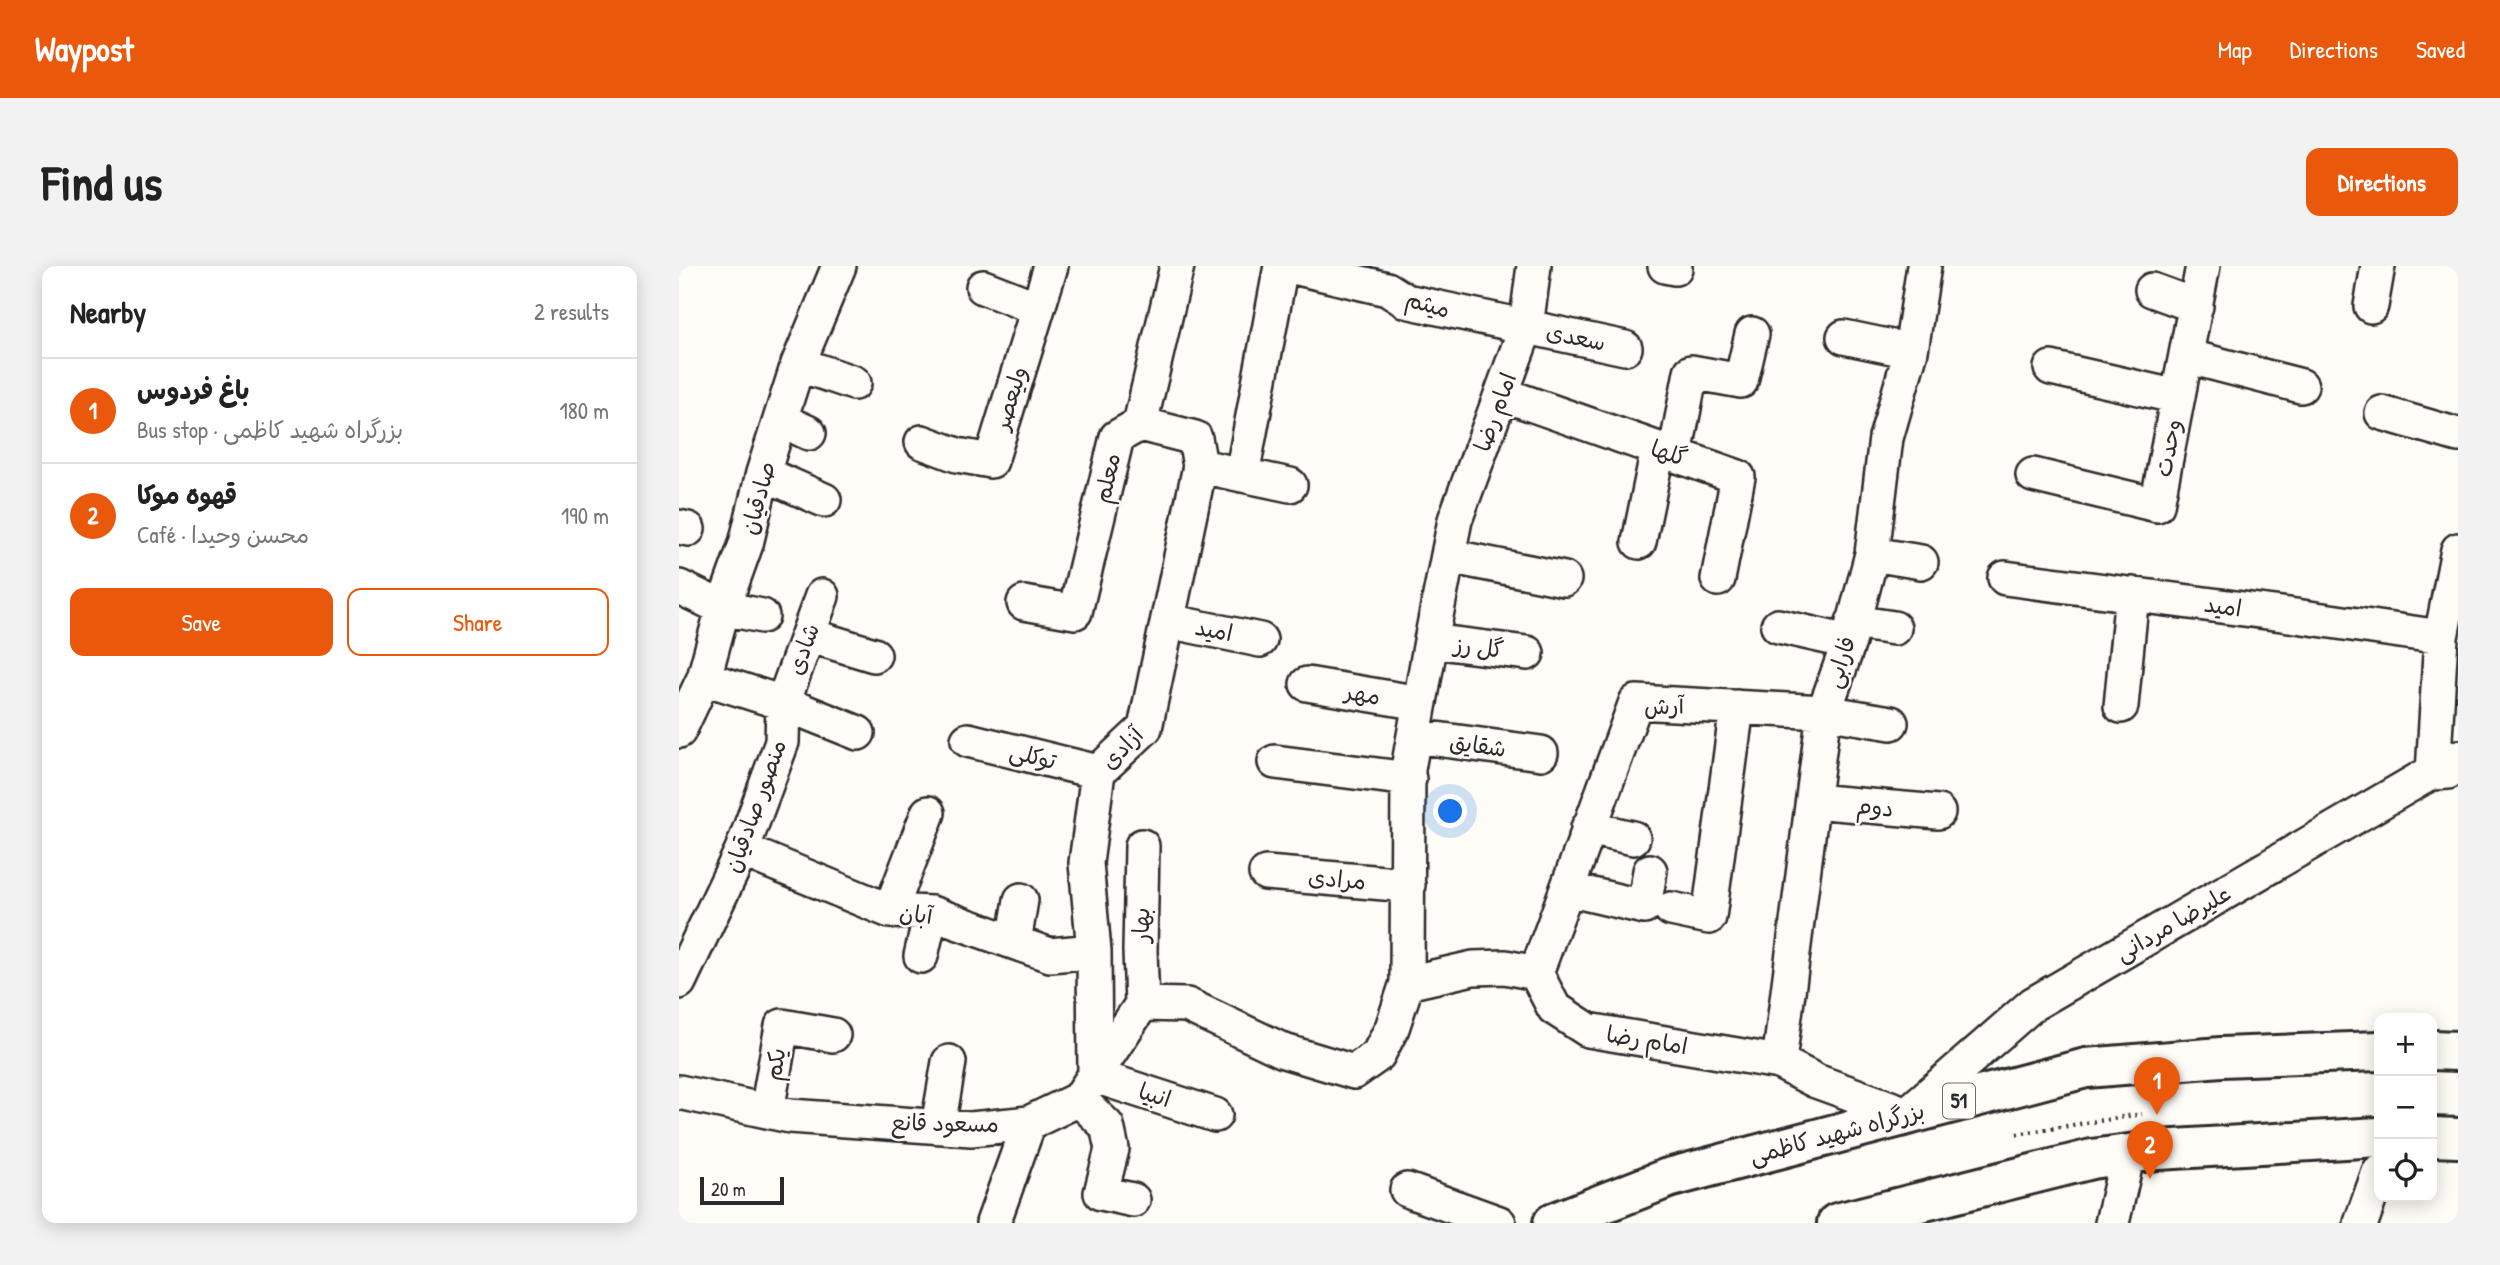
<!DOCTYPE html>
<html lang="en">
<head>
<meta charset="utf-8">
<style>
  :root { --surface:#fff; --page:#f2f2f2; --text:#222; --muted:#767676; --line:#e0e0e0; --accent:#ea580c }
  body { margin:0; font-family:"Patrick Hand","Playpen Sans Arabic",sans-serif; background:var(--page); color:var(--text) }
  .controls { position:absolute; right:21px; bottom:21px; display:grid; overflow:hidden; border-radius:14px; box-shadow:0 4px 18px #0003 }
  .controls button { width:63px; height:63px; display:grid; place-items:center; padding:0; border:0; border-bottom:2px solid var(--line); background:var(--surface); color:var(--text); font:35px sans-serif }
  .scale { position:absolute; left:21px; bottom:18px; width:84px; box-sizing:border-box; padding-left:7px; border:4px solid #2b2b2b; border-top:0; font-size:19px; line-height:24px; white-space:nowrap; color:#2b2b2b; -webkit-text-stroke:5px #fdfcf7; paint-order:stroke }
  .you { position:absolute; left:772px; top:546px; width:24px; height:24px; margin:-18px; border:5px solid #fff; border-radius:50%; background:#1a73e8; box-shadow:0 0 0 10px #1a73e833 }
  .badge { display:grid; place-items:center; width:46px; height:46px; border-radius:50%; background:var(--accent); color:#fff; font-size:23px; font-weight:700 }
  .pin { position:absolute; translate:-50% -58px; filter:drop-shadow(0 2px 4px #0008) }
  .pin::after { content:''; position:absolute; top:37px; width:24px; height:21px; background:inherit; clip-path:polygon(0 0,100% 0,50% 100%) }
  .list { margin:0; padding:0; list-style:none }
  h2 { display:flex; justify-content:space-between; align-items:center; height:91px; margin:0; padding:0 28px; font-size:30px }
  h2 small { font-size:23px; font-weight:400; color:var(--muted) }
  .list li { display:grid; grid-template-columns:46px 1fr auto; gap:21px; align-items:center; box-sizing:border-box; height:105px; padding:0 28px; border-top:2px solid var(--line) }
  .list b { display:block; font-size:26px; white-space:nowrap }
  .list p { margin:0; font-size:23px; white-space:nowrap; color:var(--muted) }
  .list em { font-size:23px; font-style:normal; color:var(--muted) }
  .actions { display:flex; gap:14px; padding:21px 28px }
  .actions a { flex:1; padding:16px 0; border:2px solid var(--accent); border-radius:14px; text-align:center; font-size:24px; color:var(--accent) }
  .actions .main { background:var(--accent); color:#fff }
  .icon { flex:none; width:38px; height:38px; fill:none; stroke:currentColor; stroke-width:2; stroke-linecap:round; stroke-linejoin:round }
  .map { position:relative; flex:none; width:1779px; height:957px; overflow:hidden; border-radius:14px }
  header { display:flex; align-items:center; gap:42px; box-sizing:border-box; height:98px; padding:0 35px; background:var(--accent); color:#fff }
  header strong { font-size:33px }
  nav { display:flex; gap:38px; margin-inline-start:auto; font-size:24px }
  .intro { display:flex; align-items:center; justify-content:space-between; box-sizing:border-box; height:168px; padding:0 42px }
  h1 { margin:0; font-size:49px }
  .button { padding:18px 32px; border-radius:14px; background:var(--accent); color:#fff; font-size:24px; font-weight:700 }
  main { display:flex; gap:42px; padding:0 42px }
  aside { flex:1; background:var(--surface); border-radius:14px; box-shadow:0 4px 18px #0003 }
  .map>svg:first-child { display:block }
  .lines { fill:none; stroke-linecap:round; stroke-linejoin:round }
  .minor-casing { stroke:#2b2b2b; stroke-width:38 }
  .trunk-casing { stroke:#2b2b2b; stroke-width:44 }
  .path { stroke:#2b2b2b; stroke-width:4.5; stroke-dasharray:2 5; stroke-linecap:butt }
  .minor { stroke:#fdfcf7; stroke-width:33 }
  .trunk { stroke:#fdfcf7; stroke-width:38 }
  .labels { text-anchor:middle; stroke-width:5; stroke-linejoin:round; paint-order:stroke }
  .shield { fill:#fdfcf7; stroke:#6a6a68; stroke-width:2 }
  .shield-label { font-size:21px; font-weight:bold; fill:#2b2b2b }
  .street-label { font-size:23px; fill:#2b2b2b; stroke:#fdfcf7 }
</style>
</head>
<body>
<header>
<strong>Waypost</strong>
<nav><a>Map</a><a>Directions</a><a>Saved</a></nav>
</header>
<div class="intro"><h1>Find us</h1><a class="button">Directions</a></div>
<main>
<aside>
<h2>Nearby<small>2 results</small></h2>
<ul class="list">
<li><span class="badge">1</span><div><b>باغ فردوس</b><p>Bus stop · بزرگراه شهید کاظمی</p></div><em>180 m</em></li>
<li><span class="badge">2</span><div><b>قهوه موکا</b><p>Café · محسن وحیدا</p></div><em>190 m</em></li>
</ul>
<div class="actions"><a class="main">Save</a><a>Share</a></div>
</aside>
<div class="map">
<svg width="1779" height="957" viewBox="0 0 1779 957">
  <rect width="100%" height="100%" fill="#fdfcf7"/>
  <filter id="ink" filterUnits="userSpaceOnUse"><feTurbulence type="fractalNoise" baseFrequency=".0143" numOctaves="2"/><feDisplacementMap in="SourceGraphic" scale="14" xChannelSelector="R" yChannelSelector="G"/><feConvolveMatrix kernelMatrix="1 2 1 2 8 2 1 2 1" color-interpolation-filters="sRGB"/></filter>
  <g filter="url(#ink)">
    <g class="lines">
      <defs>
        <path id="minor" d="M610,0L708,23L727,35L946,82
          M986,0L996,2
          M304,21L358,42
          M1473,24L1517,40
          M1692,40L1699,0
          M1165,71L1232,85
          M1507,90L1622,120
          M119,98L175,117
          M1372,102L1499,131
          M823,128L1059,211L1039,313
          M1703,147L1779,169
          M102,154L130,167
          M461,158L516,172L521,200L611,219
          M243,176L278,189L312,195L372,0
          M996,189L1012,106L1062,115L1073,68
          M521,200L466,462L419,506L407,597L415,685L416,810L536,849
          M84,207L145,234
          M563,209L602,0
          M1354,209L1478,239L1524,0
          M0,261L9,263
          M960,276L979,183
          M1193,288L1242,296
          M769,290L885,313
          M1326,312L1603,348L1762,371
          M0,321L44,342L83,350
          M345,337L396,346L438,171L461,158L498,0
          M489,355L581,374
          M1174,356L1215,362
          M1099,360L1170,376
          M129,369L195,389
          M752,375L848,387
          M25,412L104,437L179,467
          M628,418L741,437
          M1442,440L1453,328
          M0,465L25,412L44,342L67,278L84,207L119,98L160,0
          M735,470L862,487
          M289,474L419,506
          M596,496L730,513
          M1769,506L1754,507L1762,371L1779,284
          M1134,535L1259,546
          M909,562L954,572
          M463,580L461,685L463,738
          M63,584L211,645L252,647L371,689L415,685
          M587,607L729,619
          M888,623L965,641L971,605
          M992,643L1030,651L1058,441
          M211,645L249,547
          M335,676L342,634
          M242,690L252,647
          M857,707L957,436L1145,446L1212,457
          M0,716L63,584L103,476L104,437L143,330
          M728,717L729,503L752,375L776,254L847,61L855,0
          M1100,796L1145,446L1170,376L1193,288L1207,172L1232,85L1245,0
          M0,826L111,850L292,863L350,857L400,833L463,738L508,739L605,785L675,806L699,789L713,762L728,717L794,702L826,701L857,707L875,742L909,764L1100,796L1137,815L1228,848L1354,738L1779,491
          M400,833L428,860L433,883L422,927L454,934
          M88,845L103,760L154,769
          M259,860L270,796
          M728,924L820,957
          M314,957L350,857
          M1433,957L1449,888
          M1682,957L1700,906"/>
        <path id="trunk" d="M1753,784L1779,785
          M1753,871L1779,872
          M874,957L989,912L1407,802L1542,791L1700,785
          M1158,957L1413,893L1479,884L1700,871"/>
      </defs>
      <use href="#minor" class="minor-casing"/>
      <use href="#trunk" class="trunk-casing"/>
      <path class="path" d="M1338,868L1463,848"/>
      <use href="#minor" class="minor"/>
      <use href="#trunk" class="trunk"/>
    </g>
  </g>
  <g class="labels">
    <rect class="shield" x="1264" y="817.5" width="32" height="35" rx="5"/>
    <g class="shield-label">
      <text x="1280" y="842">51</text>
    </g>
    <g class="street-label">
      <text transform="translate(749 38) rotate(16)" y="8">میثم</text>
      <text transform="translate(897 71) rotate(12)" y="8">سعدی</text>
      <text transform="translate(331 132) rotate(-73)" y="8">ولیعصر</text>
      <text transform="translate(816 146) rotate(-70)" y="8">امام رضا</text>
      <text transform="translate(1489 182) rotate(-79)" y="8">وحدت</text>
      <text transform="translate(990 187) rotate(19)" y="8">گلها</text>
      <text transform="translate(428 212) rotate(-77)" y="8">معلم</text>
      <text transform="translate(79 232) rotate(-75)" y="8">صادقیان</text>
      <text transform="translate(1544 340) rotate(8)" y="8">امید</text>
      <text transform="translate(535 364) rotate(11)" y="8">امید</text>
      <text transform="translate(800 381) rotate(7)" y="8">گل رز</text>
      <text transform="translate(124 383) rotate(-70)" y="8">شادی</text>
      <text transform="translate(1161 396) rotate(-72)" y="8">فارابی</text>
      <text transform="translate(684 428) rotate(10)" y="8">مهر</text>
      <text transform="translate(985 440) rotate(-2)" y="8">آرش</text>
      <text transform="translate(799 479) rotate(8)" y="8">شقایق</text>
      <text transform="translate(443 482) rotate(-46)" y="8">آزادی</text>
      <text transform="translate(354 490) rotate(14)" y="8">توکلی</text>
      <text transform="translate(76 540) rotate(-70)" y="8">منصور صادقیان</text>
      <text transform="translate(1196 541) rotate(5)" y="8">دوم</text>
      <text transform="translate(658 613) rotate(5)" y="8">مرادی</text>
      <text transform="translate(237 648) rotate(7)" y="8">آبان</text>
      <text transform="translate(1494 657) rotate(-30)" y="8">علیرضا مردانی</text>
      <text transform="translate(462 659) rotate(-89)" y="8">بهار</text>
      <text transform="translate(968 774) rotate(9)" y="8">امام رضا</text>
      <text transform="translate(96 798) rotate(-80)" y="8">یکم</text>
      <text transform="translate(476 829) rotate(18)" y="8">انبیا</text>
      <text transform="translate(266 857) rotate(1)" y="8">مسعود قانع</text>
      <text transform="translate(1158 867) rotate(-15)" y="8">بزرگراه شهید کاظمی</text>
    </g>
  </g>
</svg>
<div class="controls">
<button>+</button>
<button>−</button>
<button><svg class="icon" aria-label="locate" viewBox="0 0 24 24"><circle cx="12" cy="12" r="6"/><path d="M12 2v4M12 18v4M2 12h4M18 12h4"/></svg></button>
</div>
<div class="scale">20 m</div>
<div class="you"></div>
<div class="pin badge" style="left:1478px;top:849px">1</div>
<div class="pin badge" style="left:1471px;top:913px">2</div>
</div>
</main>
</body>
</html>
